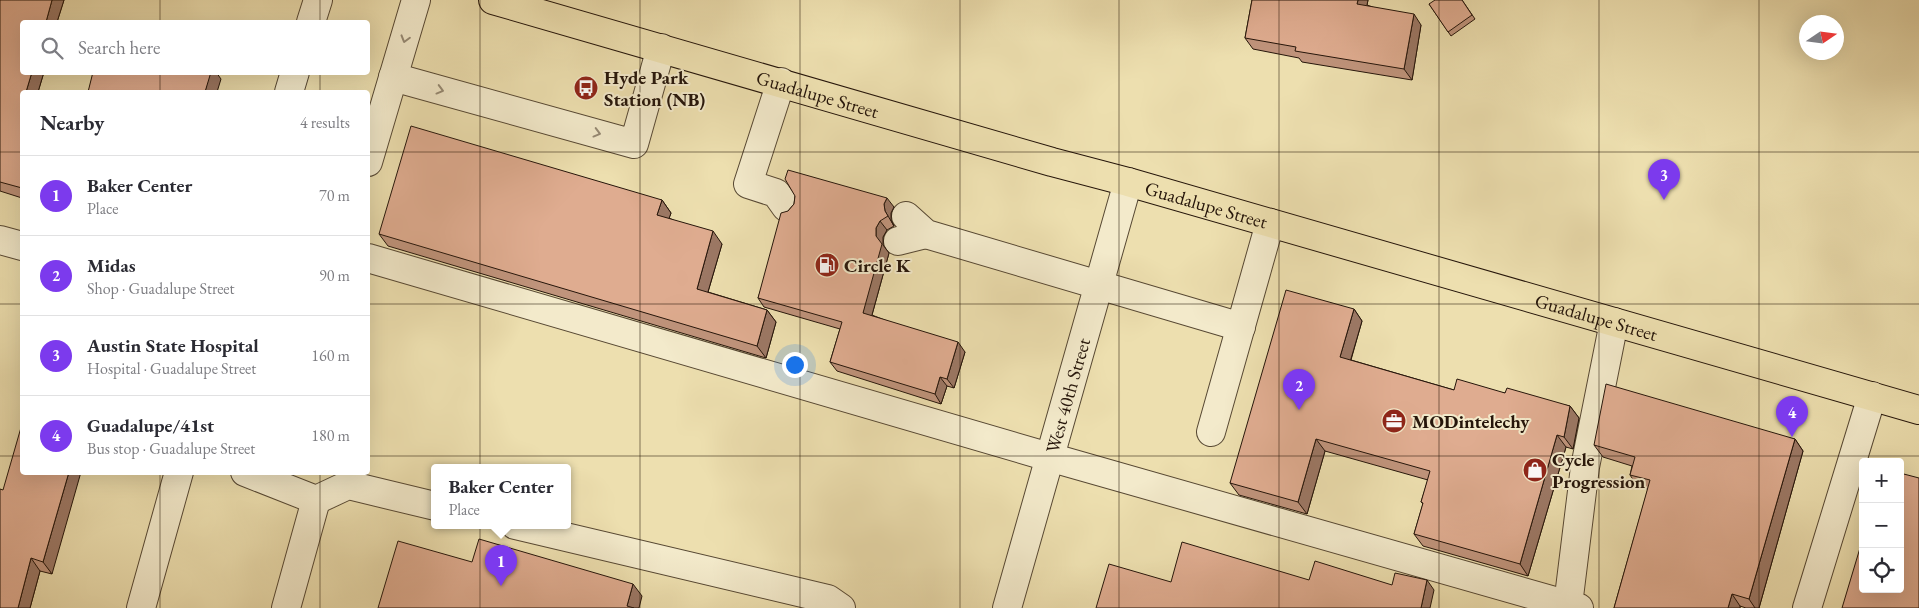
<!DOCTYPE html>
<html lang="en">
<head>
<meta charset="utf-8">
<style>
  :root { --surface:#fff; --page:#f7f7f7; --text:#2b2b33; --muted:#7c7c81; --line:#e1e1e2; --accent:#7c3aed }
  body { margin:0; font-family:"EB Garamond",serif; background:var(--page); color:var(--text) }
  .controls { position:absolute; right:15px; bottom:15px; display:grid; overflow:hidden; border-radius:5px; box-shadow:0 5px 20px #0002 }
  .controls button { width:45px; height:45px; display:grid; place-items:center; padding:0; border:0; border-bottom:1px solid var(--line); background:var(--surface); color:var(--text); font:25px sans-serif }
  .compass { position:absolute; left:1799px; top:15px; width:45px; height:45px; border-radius:50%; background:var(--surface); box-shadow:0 5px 20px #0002; rotate:77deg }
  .you { position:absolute; left:794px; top:364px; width:18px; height:18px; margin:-12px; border:4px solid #fff; border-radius:50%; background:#1a73e8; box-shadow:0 0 0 8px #1a73e833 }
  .badge { display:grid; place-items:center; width:32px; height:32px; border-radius:50%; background:var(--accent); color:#fff; font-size:16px; font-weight:700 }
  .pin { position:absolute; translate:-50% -41px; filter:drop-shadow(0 1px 2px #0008) }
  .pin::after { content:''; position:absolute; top:26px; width:18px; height:15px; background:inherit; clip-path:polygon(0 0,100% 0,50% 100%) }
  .popup { position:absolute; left:431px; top:464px; width:140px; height:65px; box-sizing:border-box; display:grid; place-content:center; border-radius:5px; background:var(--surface); filter:drop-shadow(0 1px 4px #0005); font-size:16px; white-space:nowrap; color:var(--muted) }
  .popup b { font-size:19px; color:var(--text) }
  .popup::after { content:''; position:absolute; left:50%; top:100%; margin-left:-10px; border:10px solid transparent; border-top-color:var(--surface) }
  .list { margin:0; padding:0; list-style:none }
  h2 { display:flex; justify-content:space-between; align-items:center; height:65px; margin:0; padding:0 20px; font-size:21px }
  h2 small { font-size:16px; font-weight:400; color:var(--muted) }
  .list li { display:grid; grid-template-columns:32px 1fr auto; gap:15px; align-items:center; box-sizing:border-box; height:80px; padding:0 20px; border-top:1px solid var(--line) }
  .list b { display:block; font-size:19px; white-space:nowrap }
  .list p { margin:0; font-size:16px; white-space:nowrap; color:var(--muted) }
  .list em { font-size:16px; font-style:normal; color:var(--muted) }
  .icon { flex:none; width:28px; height:28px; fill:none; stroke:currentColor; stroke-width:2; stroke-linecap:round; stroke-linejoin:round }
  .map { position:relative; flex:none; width:1919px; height:608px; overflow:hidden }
  .search { position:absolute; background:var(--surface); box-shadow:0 5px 20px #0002; left:20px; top:20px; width:350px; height:55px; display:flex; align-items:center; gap:12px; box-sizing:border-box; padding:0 18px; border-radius:5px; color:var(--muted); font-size:19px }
  .panel { position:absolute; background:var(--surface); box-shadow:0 5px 20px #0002; left:20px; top:90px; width:350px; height:385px; border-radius:5px }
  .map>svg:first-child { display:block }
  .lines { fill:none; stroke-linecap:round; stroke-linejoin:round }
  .minor-casing { stroke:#574833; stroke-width:30 }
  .major-casing { stroke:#25150a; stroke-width:30 }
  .minor { stroke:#f3eacb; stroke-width:28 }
  .major { stroke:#eddfaf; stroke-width:28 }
  .wall { fill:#c0947c; stroke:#25150a }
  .shaded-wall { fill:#9c7865; stroke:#25150a }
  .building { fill:#dfac90; stroke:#25150a }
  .oneway { stroke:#968a74 }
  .grid { fill:none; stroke:#25150a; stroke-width:1; stroke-opacity:0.55 }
  .labels { text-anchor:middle; stroke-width:4; stroke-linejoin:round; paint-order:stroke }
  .poi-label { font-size:19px; font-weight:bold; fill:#25150a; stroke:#f3eacb; text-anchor:start }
  .street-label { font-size:19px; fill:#25150a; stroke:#f3eacb }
</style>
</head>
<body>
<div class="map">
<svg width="1919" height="608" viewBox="0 0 1919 608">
  <rect width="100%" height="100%" fill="#eddfaf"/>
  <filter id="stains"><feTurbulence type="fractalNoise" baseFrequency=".004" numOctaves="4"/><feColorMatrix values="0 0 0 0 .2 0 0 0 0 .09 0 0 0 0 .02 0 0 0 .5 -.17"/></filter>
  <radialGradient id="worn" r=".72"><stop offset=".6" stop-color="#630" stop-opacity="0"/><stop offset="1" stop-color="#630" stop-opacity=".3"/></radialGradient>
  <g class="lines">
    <defs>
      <g id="minor">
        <path d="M311,22L318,0"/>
        <path d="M393,77L634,144L661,48"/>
        <path d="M781,82L748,184L776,193L786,207"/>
        <path d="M289,92L295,72"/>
        <path d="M368,162L416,0"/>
        <path d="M906,216L926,234L1241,327"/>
        <path d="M0,240L22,246"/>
        <path d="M898,241L926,234"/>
        <path d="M368,258L1049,457L1579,608"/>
        <path d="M1211,432L1270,223"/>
        <path d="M245,472L316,500L348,485L435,506"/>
        <path d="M515,525L828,599L841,608"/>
        <path d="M1568,605L1585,467L1614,322"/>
        <path d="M141,608L179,472"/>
        <path d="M286,608L316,500"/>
        <path id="s1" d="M1007,608L1128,182"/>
        <path d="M1807,608L1872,396"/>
      </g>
      <g id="major">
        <path id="s2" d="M493,0L1052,162L1128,182L1919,410"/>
      </g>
    </defs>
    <use href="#minor" class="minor-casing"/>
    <use href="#major" class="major-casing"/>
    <use href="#minor" class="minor"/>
    <use href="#major" class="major"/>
  </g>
  <path class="wall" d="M0,0H64L57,22L22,72H44L38,92H22V198L0,191Z
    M1252,0H1368L1367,5L1421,25L1412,80L1302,62L1299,58L1253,49L1245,38Z
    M1462,0L1475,19L1451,36L1429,4Z
    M795,196L894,207L891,213V220L894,226L887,230L883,237V245L889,253L872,315L965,352L954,388L947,386L941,404L837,371L830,362L840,329L764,307L758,298L788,211L794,204Z
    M662,200L671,213L669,218L722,244L708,292L767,310L776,322L766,358L388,246L379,234Z
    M1354,309L1362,321L1351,360L1454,390L1505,393L1570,406L1579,418L1573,449L1566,447L1528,576L1423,546L1414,534L1423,504L1421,502L1428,480L1325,451L1307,514L1239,495L1230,483Z
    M1795,439L1803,451L1759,608H1746L1740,606V608H1614L1648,489L1638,487L1630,475L1632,466L1603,457L1594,445Z
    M0,489L52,574L40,571L30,608H0Z"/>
  <path class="shaded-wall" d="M52,0H64L57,22H46Z
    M1358,0H1368L1365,15L1357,4Z
    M1414,14L1421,25L1412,80L1404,69Z
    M32,72H44L38,92H26Z
    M209,72H216L221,79L217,92H205Z
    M887,198L894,207L891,213V220L894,226L885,211L884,204Z
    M662,200L671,213L666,227L657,215Z
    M880,221L887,230L883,237V245L889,253L870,322L863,313L876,236V228Z
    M713,231L722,244L705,302L697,289Z
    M1354,309L1362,321L1348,369L1340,357Z
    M767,310L776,322L766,358L757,346Z
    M958,342L965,352L954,388L947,379Z
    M940,377L947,386L941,404L935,394Z
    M1570,406L1579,418L1573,449L1564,437Z
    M1557,435L1566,447L1528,576L1520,564Z
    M1316,439L1325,451L1307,514L1298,502Z
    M1795,439L1803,451L1759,608H1755L1749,599Z
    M69,472H81L52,574L43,562Z
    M31,558L40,571L30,608H18Z
    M1427,580L1434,590L1430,608H1421Z
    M633,584L642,596L639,608H628L627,606Z
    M1732,594L1740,606V608H1728Z"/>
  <path class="building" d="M0,0H52L46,22H22V72H32L26,92H22V188L0,182Z
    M1252,0H1358L1357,4L1414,14L1404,69L1295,51L1296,47L1245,38Z
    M1435,0H1462L1472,15L1448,32L1429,4Z
    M93,72H211L205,92H88Z
    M411,126L662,200L657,215L713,231L697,289L767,310L757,346L379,234Z
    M788,170L887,198L884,204L885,211L888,216L880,221L876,228V236L882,244L863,313L958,342L947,379L940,377L935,394L830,362L842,322L758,298L781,213L788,211L794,204L795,196L785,179Z
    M1286,290L1354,309L1340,357L1454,390L1457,379L1505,393L1507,388L1570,406L1564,437L1557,435L1520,564L1414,534L1423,503L1421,502L1430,471L1316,439L1298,502L1230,483Z
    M1606,384L1795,439L1749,599L1732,594L1728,608H1614L1650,480L1630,475L1635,457L1594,445Z
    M22,424V472H69L43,562L31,558L18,608H0V489L3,490Z
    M1900,473L1919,478V608H1842L1863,538V589H1900Z
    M479,539L633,584L627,606L634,608H378L398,541L472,562Z
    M1182,542L1309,580L1315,561L1392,585L1395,573L1427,580L1421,608H1096L1109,564L1171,582Z"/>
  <defs><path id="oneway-chevron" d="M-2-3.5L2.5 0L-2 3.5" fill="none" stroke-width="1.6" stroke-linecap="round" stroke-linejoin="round" transform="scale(1.25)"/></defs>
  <g class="oneway">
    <use href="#oneway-chevron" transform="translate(405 39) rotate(106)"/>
    <use href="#oneway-chevron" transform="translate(440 90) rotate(15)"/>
    <use href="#oneway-chevron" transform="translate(597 133) rotate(15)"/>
  </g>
  <path class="grid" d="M160,0V22M320,0V22M480,0V608M640,0V608M800,0V608M960,0V608M1119,0V608M1279,0V608M1439,0V608M1599,0V608M1759,0V608M160,72V92M320,72V92M0,152H22M368,152H1919M0,304H22M368,304H1919M0,456H22M368,456H1919M160,472V608M320,472V608"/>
  <defs>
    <symbol id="bus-disc" viewBox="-11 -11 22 22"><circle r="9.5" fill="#8f2418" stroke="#f3eacb"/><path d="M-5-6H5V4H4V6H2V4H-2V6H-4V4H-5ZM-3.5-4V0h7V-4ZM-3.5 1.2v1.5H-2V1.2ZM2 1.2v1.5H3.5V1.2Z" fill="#fff"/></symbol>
    <symbol id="fuel-disc" viewBox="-11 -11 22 22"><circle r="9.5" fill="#8f2418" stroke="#f3eacb"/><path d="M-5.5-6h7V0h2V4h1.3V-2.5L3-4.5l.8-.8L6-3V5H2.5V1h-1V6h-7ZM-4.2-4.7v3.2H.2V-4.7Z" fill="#fff"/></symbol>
    <symbol id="office-disc" viewBox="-11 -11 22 22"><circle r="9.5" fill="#8f2418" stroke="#f3eacb"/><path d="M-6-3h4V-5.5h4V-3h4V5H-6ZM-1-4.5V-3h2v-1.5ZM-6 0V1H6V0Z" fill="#fff"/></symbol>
    <symbol id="shop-disc" viewBox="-11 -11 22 22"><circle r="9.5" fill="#8f2418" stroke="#f3eacb"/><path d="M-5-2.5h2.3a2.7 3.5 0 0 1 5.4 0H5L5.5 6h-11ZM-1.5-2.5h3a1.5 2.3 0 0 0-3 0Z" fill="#fff"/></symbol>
  </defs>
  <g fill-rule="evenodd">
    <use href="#bus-disc" x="572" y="74" width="28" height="28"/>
    <use href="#fuel-disc" x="813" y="251" width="28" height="28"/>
    <use href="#office-disc" x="1380" y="407" width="28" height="28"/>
    <use href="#shop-disc" x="1521" y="456" width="28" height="28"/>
  </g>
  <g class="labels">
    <g class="poi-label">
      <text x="604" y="84">Hyde Park<tspan x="604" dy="22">Station (NB)</tspan></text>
      <text x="844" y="272">Circle K</text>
      <text x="1412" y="428">MODintelechy</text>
      <text x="1552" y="466">Cycle<tspan x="1552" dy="22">Progression</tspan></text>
    </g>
    <g class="street-label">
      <text dy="7" stroke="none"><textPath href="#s2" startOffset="338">Guadalupe Street</textPath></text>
      <text dy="7" stroke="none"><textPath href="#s2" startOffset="742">Guadalupe Street</textPath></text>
      <text dy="7" stroke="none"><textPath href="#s2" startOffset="1148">Guadalupe Street</textPath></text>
      <text dy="7" stroke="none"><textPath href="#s1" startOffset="221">West 40th Street</textPath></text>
    </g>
  </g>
  <rect width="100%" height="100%" filter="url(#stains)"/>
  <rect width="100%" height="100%" fill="url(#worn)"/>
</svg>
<div class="controls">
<button>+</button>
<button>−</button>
<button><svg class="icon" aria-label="locate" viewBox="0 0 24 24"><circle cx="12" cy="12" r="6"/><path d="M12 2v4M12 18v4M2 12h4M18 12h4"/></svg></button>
</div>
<svg class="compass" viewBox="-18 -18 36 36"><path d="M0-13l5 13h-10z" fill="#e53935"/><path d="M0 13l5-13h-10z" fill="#7c7c81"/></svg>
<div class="you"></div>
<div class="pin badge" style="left:501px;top:586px">1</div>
<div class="popup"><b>Baker Center</b>Place</div>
<div class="pin badge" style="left:1299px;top:410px">2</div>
<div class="pin badge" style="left:1664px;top:200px">3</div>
<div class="pin badge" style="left:1792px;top:437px">4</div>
<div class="search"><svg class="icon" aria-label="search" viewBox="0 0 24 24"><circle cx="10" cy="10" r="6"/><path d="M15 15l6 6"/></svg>Search here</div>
<section class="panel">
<h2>Nearby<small>4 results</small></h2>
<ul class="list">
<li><span class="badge">1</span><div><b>Baker Center</b><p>Place</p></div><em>70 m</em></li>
<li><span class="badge">2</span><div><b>Midas</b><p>Shop · Guadalupe Street</p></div><em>90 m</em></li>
<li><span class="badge">3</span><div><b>Austin State Hospital</b><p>Hospital · Guadalupe Street</p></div><em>160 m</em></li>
<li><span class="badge">4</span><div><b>Guadalupe/41st</b><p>Bus stop · Guadalupe Street</p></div><em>180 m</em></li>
</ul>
</section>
</div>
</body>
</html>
